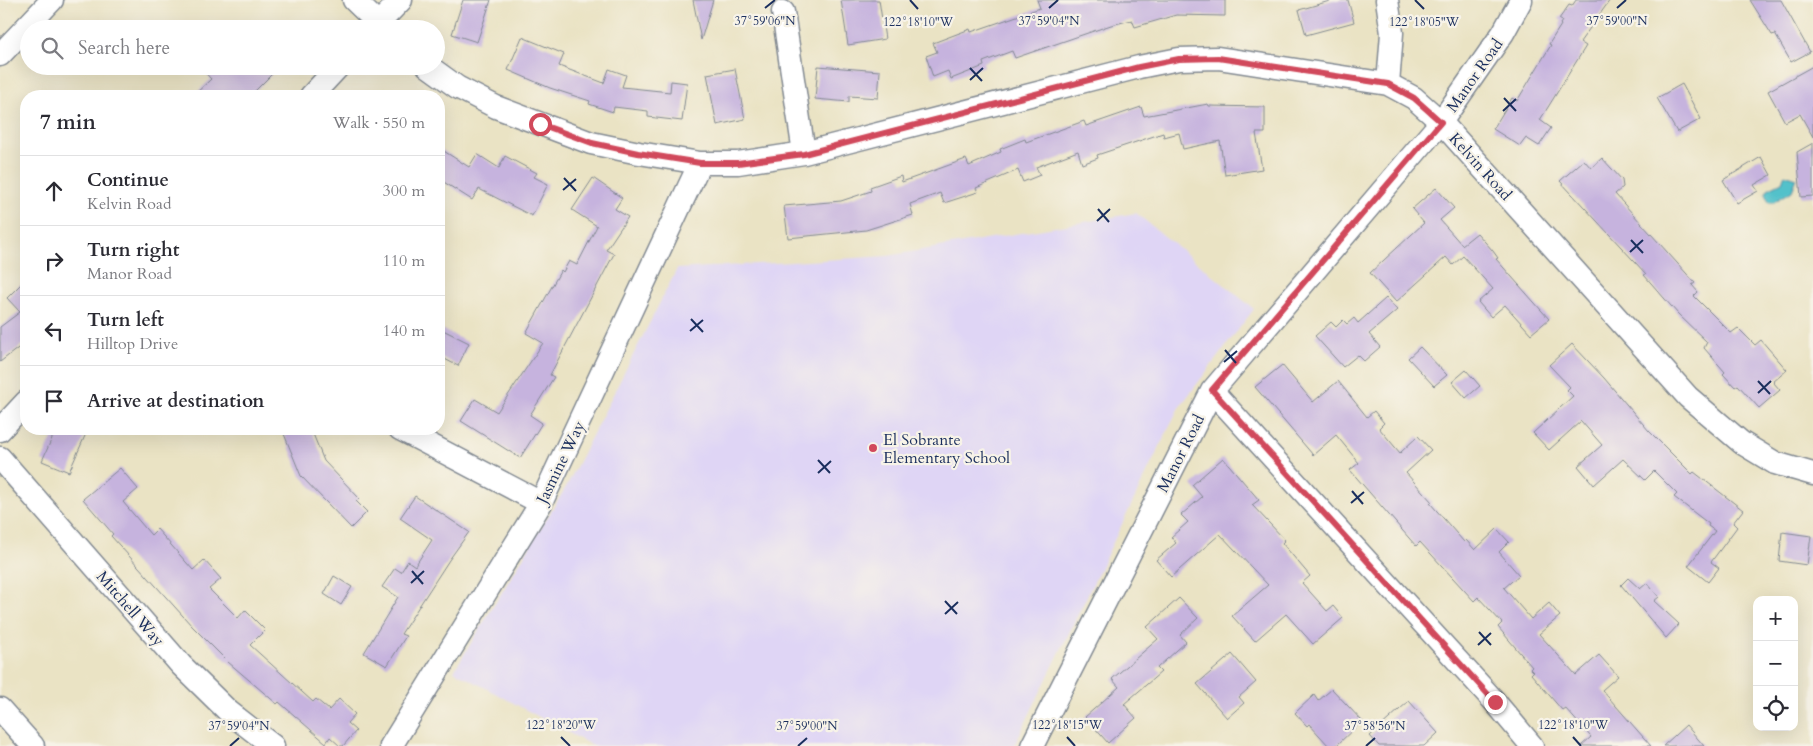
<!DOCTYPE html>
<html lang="en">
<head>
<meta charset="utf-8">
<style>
  :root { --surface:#fff; --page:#f2f2f3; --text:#2b2b33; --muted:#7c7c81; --line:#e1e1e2 }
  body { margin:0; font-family:Cardo,serif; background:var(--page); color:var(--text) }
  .controls { position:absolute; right:15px; bottom:15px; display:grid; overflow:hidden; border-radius:10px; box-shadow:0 5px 20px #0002 }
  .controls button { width:45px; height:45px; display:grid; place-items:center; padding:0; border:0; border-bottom:1px solid var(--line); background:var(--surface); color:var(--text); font:25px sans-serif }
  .stop { position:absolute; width:15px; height:15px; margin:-11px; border:4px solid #d1495b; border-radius:50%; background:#fff }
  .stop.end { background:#d1495b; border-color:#fff; box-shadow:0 1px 5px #0008 }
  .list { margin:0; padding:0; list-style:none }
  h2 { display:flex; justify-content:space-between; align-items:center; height:65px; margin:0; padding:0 20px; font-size:21px }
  h2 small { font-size:16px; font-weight:400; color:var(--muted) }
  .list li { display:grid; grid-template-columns:32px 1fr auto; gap:15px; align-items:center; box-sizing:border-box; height:70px; padding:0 20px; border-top:1px solid var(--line) }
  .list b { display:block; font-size:19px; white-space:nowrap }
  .list p { margin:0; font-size:16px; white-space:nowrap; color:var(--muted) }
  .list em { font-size:16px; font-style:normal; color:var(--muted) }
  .icon { flex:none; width:28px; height:28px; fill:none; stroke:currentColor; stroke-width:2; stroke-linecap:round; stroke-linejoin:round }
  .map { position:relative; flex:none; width:1813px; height:746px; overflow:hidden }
  .search { position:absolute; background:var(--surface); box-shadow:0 5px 20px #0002; left:20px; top:20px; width:425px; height:55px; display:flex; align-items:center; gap:12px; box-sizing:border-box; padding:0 18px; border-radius:28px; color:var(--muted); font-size:19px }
  .panel { position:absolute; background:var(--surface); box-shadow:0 5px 20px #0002; left:20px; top:90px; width:425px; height:345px; border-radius:20px }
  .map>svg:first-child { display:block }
  .built { fill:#dfd5f5 }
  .water { fill:#53c1ca; stroke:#377894 }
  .building { fill:#c6b3de }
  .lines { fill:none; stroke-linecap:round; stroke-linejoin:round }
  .minor-casing { stroke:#828991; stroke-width:25 }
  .minor { stroke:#fff; stroke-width:22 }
  .route { stroke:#d1495b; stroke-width:6 }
  .ticks { fill:none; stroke:#1b2f5e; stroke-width:2 }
  .poi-dot { fill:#d1495b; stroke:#f7f3e8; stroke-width:2 }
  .labels { text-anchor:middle; stroke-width:4.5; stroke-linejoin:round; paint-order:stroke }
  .street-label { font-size:16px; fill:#1b2f5e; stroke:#f7f3e8 }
  .poi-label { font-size:16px; fill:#1b2f5e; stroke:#f7f3e8; text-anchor:start }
  .ticks-label { font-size:12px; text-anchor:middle; fill:#1b2f5e; stroke:#f7f3e8; stroke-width:4.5; stroke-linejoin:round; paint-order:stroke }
</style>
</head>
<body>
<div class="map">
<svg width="1813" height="746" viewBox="0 0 1813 746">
  <rect width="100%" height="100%" fill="#f7f3e8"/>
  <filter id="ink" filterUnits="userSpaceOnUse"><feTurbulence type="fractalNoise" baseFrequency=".02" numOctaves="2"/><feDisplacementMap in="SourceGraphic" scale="10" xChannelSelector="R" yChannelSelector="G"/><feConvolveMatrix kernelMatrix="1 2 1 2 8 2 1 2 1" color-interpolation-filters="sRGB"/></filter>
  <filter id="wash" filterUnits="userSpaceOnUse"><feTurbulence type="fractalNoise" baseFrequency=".0096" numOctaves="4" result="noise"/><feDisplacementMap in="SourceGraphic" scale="20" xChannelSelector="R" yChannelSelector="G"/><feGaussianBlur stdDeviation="1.12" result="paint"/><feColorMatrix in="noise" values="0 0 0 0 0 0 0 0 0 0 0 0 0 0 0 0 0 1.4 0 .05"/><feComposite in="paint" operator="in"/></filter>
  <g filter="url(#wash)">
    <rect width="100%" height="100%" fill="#eae3c4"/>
    <path class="built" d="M1136,213L1254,309L1178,409L1014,746H593L454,671L566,487L677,269L888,256Z"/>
    <path class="water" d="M1785,174L1797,178L1792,191L1774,202H1769L1766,193L1768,189L1782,182Z"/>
    <g id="blocks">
      <path class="building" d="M463,0H491L477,42L452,34Z
        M693,0H713L701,40Z
        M841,0H879L885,39L848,45Z
        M1037,0H1225V16L1176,15L1135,27L1132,20L1111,25L1015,58L1012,51L983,62L984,66L951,79L948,71L933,77L926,56L937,52L933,43L970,29L971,32L1040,8Z
        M1333,0H1348L1354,22L1306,35L1299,10Z
        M1576,0H1610L1580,42L1586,46L1540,120L1551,128L1539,146L1526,138L1520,146L1493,129L1512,98L1517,101L1551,45L1549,44L1561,25L1560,24L1562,21L1559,19L1569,5L1572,6Z
        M1750,0H1781L1810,52L1791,62L1775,34L1772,35Z
        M522,37L564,54L559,66L604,83L609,69L626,75L622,87L670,92L671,81L687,83L682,121L648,117V111L614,107L613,112L589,104L590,101L550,88L508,70Z
        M199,66H280L250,96H193L211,79Z
        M818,66L880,71L878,98L849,96V102L815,99Z
        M1813,66V137L1800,114L1785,122L1768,91Z
        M735,69L745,119L717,125L707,74Z
        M1682,84L1701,119L1677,132L1657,98Z
        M1208,104L1209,106L1265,107V133H1256L1262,169L1225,175L1220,141L1183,149L1179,133L1164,137L1163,133L1097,155L1098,158L1082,164L1078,151L1036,167L1040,175L1023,182L1018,170L976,188L978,192L944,203L940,193L910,204L913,215L866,230L788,238L784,206L841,201L871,191L870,187L901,176L902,182L966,159L969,166L1001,152L1000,149L1025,139L1026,142L1084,121L1086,126L1141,107L1144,116Z
        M1813,143V196L1801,197L1797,152Z
        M439,148L469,167L477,154L499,168L505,156L537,173L534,177L548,184L532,216L479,189L472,200L439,179Z
        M1761,157L1771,175L1754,185L1758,191L1737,203L1723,180Z
        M1602,158L1622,180L1623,187L1615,194L1695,283L1692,285L1698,292L1694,296L1731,333L1738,328L1755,345L1761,340L1787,370L1773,382L1780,390L1759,408L1738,385L1735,387L1723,374L1725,372L1704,348L1707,342L1678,314L1644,275L1646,274L1560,181L1584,160L1591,168Z
        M593,178L622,198L615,209L628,217L606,250L614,254L550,375L554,377L530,415L542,423L520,458L461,421L475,399L497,412L543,343L526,333L561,270L563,272L569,261L577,265L597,226L572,210Z
        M1436,188L1454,208L1440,220L1462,245L1477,233L1493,251L1498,258L1496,259L1549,319L1531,334L1505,305L1491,317L1478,302L1493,289L1463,256L1453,265L1446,257L1396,302L1370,273L1424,223L1412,209Z
        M26,279V342L0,362V327L20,312L7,298Z
        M1386,298L1397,310L1369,334L1380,347L1364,361L1358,355L1343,367L1315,336L1331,322L1336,327L1343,320L1347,324L1354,318L1358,323Z
        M439,328L469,343L458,366L439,356Z
        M1572,344L1604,378L1649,431L1692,474L1694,472L1743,510L1733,523L1737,527L1711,562L1719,568L1708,582L1688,566L1715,531L1708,526L1709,524L1674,497L1677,494L1654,471L1645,480L1623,459L1594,485L1578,466L1602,445L1581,421L1549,450L1533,433L1573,396L1567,390L1570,387L1549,365Z
        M1420,347L1447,375L1434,386L1408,358Z
        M1282,365L1313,402L1338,381L1367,417L1374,411L1384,423L1379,428L1400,453L1418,436L1431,450L1406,473L1432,502L1430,503L1464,542L1466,540L1475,550L1497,529L1509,542L1499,552L1519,575L1504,588L1531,619L1549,603L1560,616L1539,634L1576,675L1599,655L1618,676L1602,690L1651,746H1581L1591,737L1565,708L1562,710L1531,674L1533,672L1530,669L1532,667L1498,627L1502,623L1478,597L1474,601L1420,542L1416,546L1402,530L1350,470L1359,463L1336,435L1313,455L1255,387Z
        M1466,370L1480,386L1466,398L1452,382Z
        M56,429H88L69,472L42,461Z
        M282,429H311L324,461L359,498L356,501L367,512L351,528L301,476Z
        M1223,458L1259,500L1252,505L1285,540L1282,543L1310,576L1302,583L1327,611L1333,606L1343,618L1313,644L1286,614L1255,641L1232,616L1268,585L1220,534L1171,577L1156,560L1176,543L1171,537L1188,522L1181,515L1202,497L1192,485Z
        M120,468L138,489L123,502L151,535L157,529L193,570L204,560L221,579L209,589L238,618L245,610L265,630L250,645L313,702L316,699L329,710L339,699L355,714L347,723L356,731L343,746H340L330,737L326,743L279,702L277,704L228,662L192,626L111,536L113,534L83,499Z
        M415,496L469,532L449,560L401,634L406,636L387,666L364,653L398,597L382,587L395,568L401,572L408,561L415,566L432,540L400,518Z
        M1782,532L1811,536L1807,565L1779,561Z
        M334,576L352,587L341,605L324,594Z
        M1628,578L1640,589L1647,583L1659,597L1654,601L1679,624L1666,638L1621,585Z
        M1179,598L1198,618L1180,635L1186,642L1157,668L1161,672L1124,704L1136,718L1108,743L1085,717L1119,687L1112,679L1158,639L1147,627Z
        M1232,654L1256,682L1239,697L1244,703L1227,718L1197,684Z
        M1332,689L1362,721L1336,746H1329L1309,724L1307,726L1295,713L1314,695L1318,701Z
        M1409,701L1438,733L1424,746H1379L1370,736Z
        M1686,725L1704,746H1663Z"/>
    </g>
  </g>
  <g filter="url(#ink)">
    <use href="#blocks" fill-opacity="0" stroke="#828991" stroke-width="1"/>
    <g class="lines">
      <defs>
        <path id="minor" d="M354,0L384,29
          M1387,0L1392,33L1388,84
          M783,12L804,153
          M373,29L401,0
          M0,55L52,0
          M428,66L457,87L496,107L591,143L639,153L700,163H738L804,153L1139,67L1179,59L1218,58L1388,84L1414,98L1441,122L1688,397L1742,443L1775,463L1813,474
          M311,96L339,66
          M1212,391L1495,702L1532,746
          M400,429L541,503
          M0,430L26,402
          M0,458L181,665L229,712L273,746
          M0,709L33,746
          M391,746L541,503L700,163
          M1032,746L1212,391L1441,122L1503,33L1521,0"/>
      </defs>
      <use href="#minor" class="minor-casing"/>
      <use href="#minor" class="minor"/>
    </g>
  </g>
  <g class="lines" filter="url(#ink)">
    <path class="route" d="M540,124L592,143L638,153L700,163H738L804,154L1139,67L1179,59L1218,58L1388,84L1414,98L1441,122L1212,390L1495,702"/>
  </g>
  <path class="ticks" d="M910,0L918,9M1415,0L1424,9M765,8L775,0M1049,8L1058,0M1617,8L1626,0M970,68L982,81M970,80L983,68M1504,98L1516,111M1503,111L1516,99M564,178L576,191M563,190L576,179M1098,209L1109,222M1097,221L1110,209M1631,240L1643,253M1630,252L1643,240M691,319L703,332M690,331L703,320M1225,350L1236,363M1224,362L1237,351M1758,381L1770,394M1758,393L1771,381M818,460L830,473M818,473L831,461M1352,491L1363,504M1351,503L1364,492M412,571L423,584M411,583L424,571M945,601L957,614M945,614L958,602M1479,632L1491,645M1478,645L1491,633M561,737L570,746M1067,737L1075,746M1573,737L1581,746M230,746L239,738M798,746L807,738M1366,746L1375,738"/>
  <circle class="poi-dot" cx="873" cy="448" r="5"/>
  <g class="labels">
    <g class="street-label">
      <text transform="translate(1474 75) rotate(-55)" y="6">Manor Road</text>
      <text transform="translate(1481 166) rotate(48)" y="6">Kelvin Road</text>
      <text transform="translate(1180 453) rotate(-63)" y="6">Manor Road</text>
      <text transform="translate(560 462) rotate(-64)" y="6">Jasmine Way</text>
      <text transform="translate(131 608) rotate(49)" y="6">Mitchell Way</text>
    </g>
    <g class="poi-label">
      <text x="883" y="445">El Sobrante<tspan x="883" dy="18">Elementary School</tspan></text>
    </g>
  </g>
  <g class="ticks-label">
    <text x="765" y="25">37°59'06"N</text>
    <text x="1049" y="25">37°59'04"N</text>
    <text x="1617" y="25">37°59'00"N</text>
    <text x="1424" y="26">122°18'05"W</text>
    <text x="918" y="26">122°18'10"W</text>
    <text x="561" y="729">122°18'20"W</text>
    <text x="1067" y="729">122°18'15"W</text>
    <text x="1573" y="729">122°18'10"W</text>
    <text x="239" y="730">37°59'04"N</text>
    <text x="807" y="730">37°59'00"N</text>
    <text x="1375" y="730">37°58'56"N</text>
  </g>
</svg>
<div class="controls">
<button>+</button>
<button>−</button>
<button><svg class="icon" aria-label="locate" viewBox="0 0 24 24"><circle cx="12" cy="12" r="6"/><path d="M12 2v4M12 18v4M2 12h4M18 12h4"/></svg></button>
</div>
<div class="stop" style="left:540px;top:124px"></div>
<div class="stop end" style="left:1495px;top:702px"></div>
<div class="search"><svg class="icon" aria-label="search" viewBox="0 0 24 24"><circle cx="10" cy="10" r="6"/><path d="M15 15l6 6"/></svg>Search here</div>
<section class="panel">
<h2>7 min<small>Walk · 550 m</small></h2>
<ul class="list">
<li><svg class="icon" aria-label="ahead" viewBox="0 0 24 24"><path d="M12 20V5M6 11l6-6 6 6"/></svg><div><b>Continue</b><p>Kelvin Road</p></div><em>300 m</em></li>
<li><svg class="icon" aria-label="right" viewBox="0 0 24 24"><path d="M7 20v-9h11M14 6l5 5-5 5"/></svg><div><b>Turn right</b><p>Manor Road</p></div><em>110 m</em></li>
<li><svg class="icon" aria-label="left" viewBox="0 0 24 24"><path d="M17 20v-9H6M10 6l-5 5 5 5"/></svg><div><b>Turn left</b><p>Hilltop Drive</p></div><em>140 m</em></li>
<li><svg class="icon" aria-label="arrive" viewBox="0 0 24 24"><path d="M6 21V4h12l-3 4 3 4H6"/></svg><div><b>Arrive at destination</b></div></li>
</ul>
</section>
</div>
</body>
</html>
